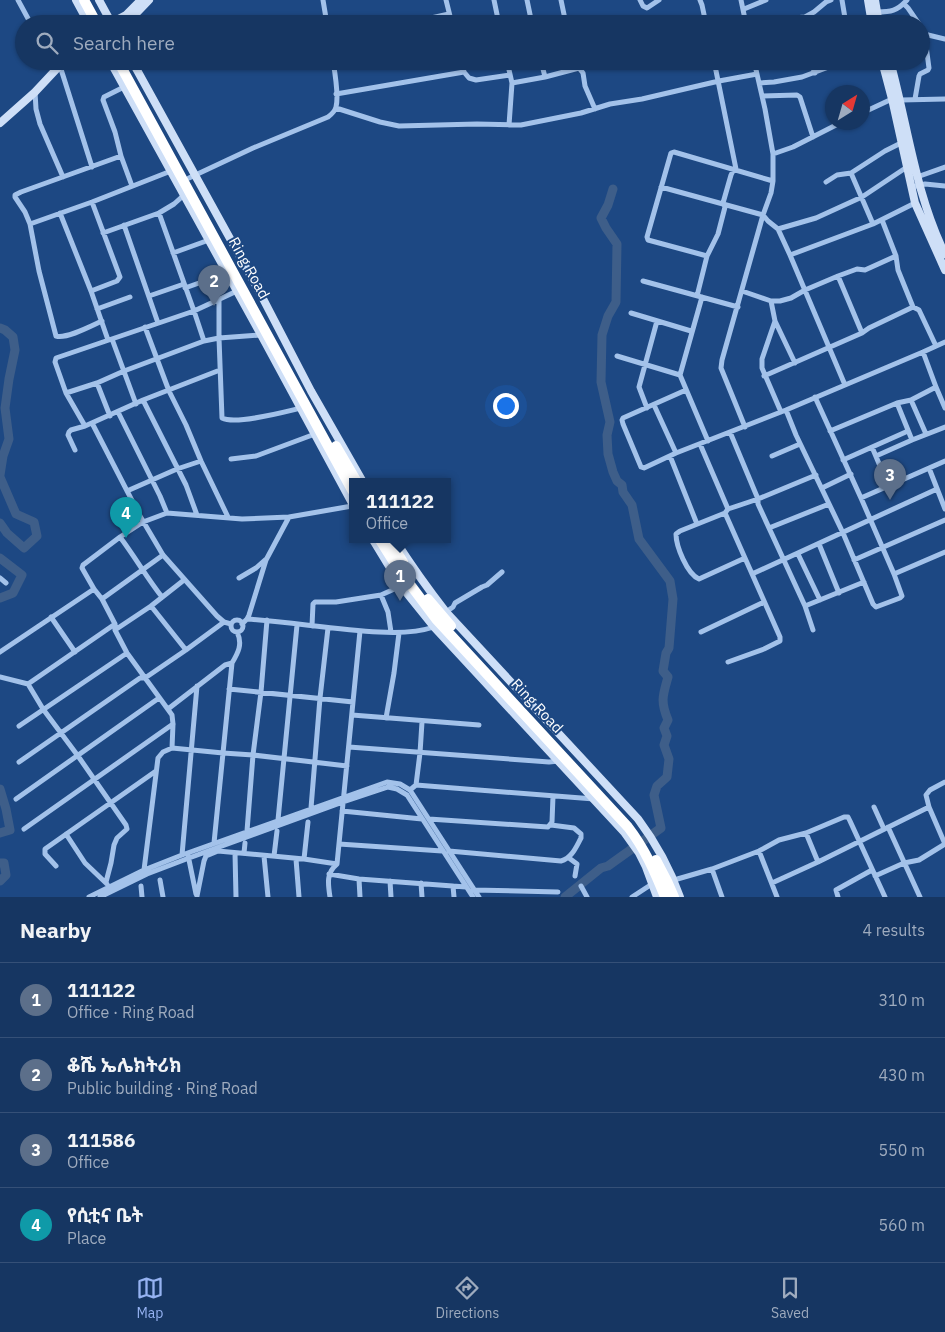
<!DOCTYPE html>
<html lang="en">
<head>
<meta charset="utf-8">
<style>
  :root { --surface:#163662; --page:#23416b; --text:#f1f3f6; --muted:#9eabbe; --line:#355077; --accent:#95b2f1 }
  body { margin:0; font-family:"IBM Plex Sans","Noto Sans Ethiopic",sans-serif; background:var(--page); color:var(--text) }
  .compass { position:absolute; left:825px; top:85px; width:45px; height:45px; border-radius:50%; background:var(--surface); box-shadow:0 1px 4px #0004; rotate:37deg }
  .you { position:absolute; left:505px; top:405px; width:18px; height:18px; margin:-12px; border:4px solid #fff; border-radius:50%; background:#1a73e8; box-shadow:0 0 0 8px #1a73e833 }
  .badge { display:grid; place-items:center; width:32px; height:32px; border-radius:50%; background:var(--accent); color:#fff; font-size:16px; font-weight:700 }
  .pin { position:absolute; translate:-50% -41px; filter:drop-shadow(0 1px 2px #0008) }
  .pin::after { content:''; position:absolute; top:26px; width:18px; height:15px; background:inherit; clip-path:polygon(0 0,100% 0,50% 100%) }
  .popup { position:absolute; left:349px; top:478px; width:102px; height:65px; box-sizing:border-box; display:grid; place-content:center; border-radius:0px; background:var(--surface); filter:drop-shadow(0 1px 4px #0005); font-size:16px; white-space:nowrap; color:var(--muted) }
  .popup b { font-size:19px; color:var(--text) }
  .popup::after { content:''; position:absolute; left:50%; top:100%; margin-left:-10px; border:10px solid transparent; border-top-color:var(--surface) }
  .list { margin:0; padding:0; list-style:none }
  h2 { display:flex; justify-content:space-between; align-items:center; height:65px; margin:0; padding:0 20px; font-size:21px }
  h2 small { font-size:16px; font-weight:400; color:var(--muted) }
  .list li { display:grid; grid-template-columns:32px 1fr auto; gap:15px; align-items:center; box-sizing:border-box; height:75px; padding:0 20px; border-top:1px solid var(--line) }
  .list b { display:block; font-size:19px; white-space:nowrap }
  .list p { margin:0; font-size:16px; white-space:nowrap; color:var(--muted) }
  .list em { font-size:16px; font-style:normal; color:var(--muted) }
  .icon { flex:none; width:28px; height:28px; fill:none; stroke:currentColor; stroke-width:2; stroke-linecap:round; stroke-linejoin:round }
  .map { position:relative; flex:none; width:945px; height:897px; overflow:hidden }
  .search { position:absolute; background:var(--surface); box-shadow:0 1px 4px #0004; left:15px; right:15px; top:15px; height:55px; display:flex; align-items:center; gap:12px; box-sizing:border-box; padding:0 18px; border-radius:28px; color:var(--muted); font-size:19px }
  .sheet { height:365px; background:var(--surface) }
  nav { display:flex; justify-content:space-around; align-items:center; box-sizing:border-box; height:70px; border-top:1px solid var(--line); background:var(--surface); font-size:14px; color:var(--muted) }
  nav a { display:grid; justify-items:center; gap:2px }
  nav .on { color:var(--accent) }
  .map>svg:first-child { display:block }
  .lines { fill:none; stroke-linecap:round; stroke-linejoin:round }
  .river { stroke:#3e5e89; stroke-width:9 }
  .street { stroke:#a3c2ea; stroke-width:5 }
  .secondary { stroke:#cedff7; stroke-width:8 }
  .highway { stroke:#fff; stroke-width:10 }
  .labels { text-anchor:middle; stroke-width:4; stroke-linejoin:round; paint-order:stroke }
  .street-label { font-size:15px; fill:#fff; stroke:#1d4883 }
</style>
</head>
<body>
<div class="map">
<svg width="945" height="897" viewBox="0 0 945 897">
  <rect width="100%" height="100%" fill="#1d4883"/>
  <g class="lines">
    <path class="river" d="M0,328L5,330L13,337L15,350L9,379L5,408L9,439L3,456L0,475
      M0,477L16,514L34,522L37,536L24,548L7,533L0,523
      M0,558L22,575L13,593L0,598
      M0,789L6,809L10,830L0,833
      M0,863H4L6,875L0,881
      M565,897L601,868L608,866L661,828L654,795L657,786L667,777L669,759L664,745L667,736L664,728L668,720C660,701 663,695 668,677L663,671L666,653L669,648L673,599L670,581L639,539L632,505L623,492L622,485L617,481L613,472L608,454L607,435L610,422L601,382L602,335L608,316L616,302L617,244L606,228L601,218L608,205L613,189"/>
    <path class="street" d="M18,0L31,24
      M323,0L327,24
      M446,0L452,24
      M494,0L499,24
      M527,0L532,24
      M561,0L566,24
      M640,0L643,6L647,8L659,0
      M700,0L702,5L706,24
      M741,0L746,24
      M842,0L846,24
      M904,4L908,8L919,24
      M744,9L766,0
      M877,12C891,12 897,11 907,0
      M326,19L341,20L357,24
      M404,24L449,14
      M763,24L782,19L805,17L814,12L826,2L831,0
      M924,34L945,39
      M56,61L60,66L92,167
      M507,61L512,83L509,125
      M541,61L545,77
      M576,61L579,68L583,73L585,86L595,109
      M810,61L815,73
      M464,72L469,78L476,80L510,75
      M512,83L545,77L579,68
      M759,83L774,82L802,77L834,65L860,61
      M124,87L104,97L103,100L115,132L121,156L132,186
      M35,92L36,109L40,124L63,177
      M336,94L464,72L461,61
      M762,96L797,95L800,97L813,137
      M915,99L919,76L920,74L928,70L929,68L925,38L921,29
      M901,100L945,99
      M336,108L380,122L399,126L477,124L521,125L581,113L610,104L642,99L719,81L757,74
      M862,113L892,99
      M773,154L793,147L842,122
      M851,173L873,224
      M917,177L945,167
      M189,178L253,148L328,117C332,114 335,111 336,107C339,96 335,73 333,61
      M826,182L837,175L851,173L885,151L901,143
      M661,187L763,215L768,221L778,229L790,255L845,385
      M912,187L925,184L945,186
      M60,213L91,291L108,340
      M159,213L194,311L204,341
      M882,220L896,256L898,270L913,307L919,310L936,346
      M30,224L92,202L171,171
      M124,225L158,323
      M778,229L816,218L862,197L907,167
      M103,233L159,213L174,204L184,195
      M173,253L209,240
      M790,255L873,224L915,203
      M707,256L648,240L647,237L671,153L674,152L773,181
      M838,276L862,333
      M643,281L738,307
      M185,288L227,273
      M91,291L117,281L120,277L92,202
      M742,291L771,301H780L791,298L805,290L838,276L857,269L865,270L896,256
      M149,296L184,284
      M697,296L707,256L718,234L725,207L723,203L731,175L733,171L736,169L714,61
      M702,297L680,375L708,441
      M219,300V338L222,418C236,425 284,412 301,408
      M771,301L775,321L795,363
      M97,309L130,297
      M631,313L691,331
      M102,321C91,326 67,339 56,336L39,271L30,224L25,212L15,197V195L21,192L121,156
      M775,321L762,359V368L781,412
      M145,327L169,391L186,425L201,461L228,517
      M112,339L136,404
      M923,352L936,387L945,408
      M617,356L680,375
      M764,376L862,333L869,328L913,307
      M97,383L110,416
      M686,390L623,418L622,420L623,424L641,467L644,468L676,453L786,410L923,352L945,342
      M66,393L97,383L124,371L204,341L219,338L261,335
      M143,400L186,485L197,515
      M911,400L926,434
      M897,403L912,440
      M654,405L676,453
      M647,408L639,387L657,321
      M786,410L796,435L843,533L873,604L876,607L900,598L902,596L894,574L861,498L815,397
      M118,412L160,496L167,513
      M92,423L140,516
      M85,426L66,393L55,362L56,358L194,311L237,291
      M745,427L721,368L722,360L763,215L771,193L773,181V154L765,109L754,61
      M830,431L897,403L911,400L936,387
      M730,432L758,499V504L805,606L813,630
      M700,444L728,509
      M872,447L888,485
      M75,450L68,435L69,432L71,430L85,426L143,400L220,370
      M670,456L697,524
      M772,456L800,444
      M876,456L912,440L945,427
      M231,459L256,456L315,434
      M843,460L908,431
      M929,468L945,509
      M822,488L851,474
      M127,491L177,469L201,461
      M861,498L945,461
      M116,513L140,516L163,555L217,616L224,622L231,624
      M725,513L780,637V641L764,649L728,662
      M769,528L829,504
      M120,537C135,557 147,578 162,597
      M819,544L839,593
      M798,554L820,600
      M745,558L699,579C687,574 676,546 676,534L680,531L725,513L728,509L758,499L816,475
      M854,560L945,520
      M752,574L937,489
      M894,574L945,552
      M0,578L6,583
      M239,578L256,568L265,560
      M381,595L388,612L391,632
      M102,599L163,555
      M151,606L186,650
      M805,606L864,582
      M446,612L453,607L455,603L482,587L487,585L502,572
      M51,617L75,652
      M247,619C292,622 335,630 379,632C398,633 416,633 434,627
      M231 626a6 6 0 1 1 12 0a6 6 0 1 1-12 0Z
      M242,624L247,619L249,615L266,560L289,517L352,506
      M312,626L313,604L315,602H336L381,595L401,586
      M115,630L151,606L184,580
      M701,632L764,602
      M0,652L94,589
      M0,677L28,684L43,709L78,756L126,825L127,829L117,838L114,845L111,863L106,882
      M28,684L115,624
      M229,689L353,702
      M168,709L225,665L232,663
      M352,715L479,725
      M386,718L394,673L399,633
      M19,726L127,653
      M349,747L549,762L559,761
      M172,748L173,724L172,715L127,653L115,630V624L102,599L94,589L82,568L83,565L120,537L143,522L167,513L242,519L289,517
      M19,762L140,678H145L186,650L224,622
      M416,785L420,753L422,722
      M410,790L416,785L594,799
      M16,799L159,698
      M874,807L884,829
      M311,808L320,698L328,628
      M342,811L422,819
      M429,819L548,827L552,822L553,796
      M278,820L297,625
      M888,827L920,897
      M24,829L173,724
      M247,831L253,755L261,692L267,620
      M806,833L818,862
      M66,834L85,863L107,884
      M214,843L232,663C238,653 243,644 237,632
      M339,844L442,851
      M945,844L929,807L926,795L930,790L945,782
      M449,851L561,861C572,858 576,847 581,838V834L574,828L551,825
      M759,851L777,897
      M235,853L236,897
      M244,853L245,843
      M182,855L197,686
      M188,855L196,894
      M264,856L268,897
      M274,856L277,831
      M569,858L577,864L575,876
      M296,859L299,897
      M304,859L308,822
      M56,866L45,854V849L156,771
      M712,869L722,897
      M144,870L158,758L163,752L172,748L223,753L253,755L347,766
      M329,874L359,879L466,887
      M875,876L904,863L919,860L945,844
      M359,879L360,897
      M160,880L163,897
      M674,880L712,869L759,851L779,840L806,833L844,817H848L850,821L885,897
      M390,881L391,897
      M421,883L422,897
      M772,883L818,862L929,807
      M141,886L142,897
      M453,886L454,897
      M581,886L587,897
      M473,890L558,892
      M197,896L204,861L206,856L218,851L304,859L337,864
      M89,897L144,870L182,855L387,782L400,784L410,790L479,897
      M100,897L147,874L189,858L343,802L388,787L397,789L407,795L473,897
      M330,897C328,884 326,873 337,864L360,631
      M632,897L652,884
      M838,897L836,890L872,870"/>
    <path class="secondary" d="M76,0L89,24
      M99,0L112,24
      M868,0L872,24
      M875,0L879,24
      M111,23L126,15L141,0
      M126,24L149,0
      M110,61L265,342L352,503
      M132,61L259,291L311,391L363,482
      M882,61L892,99L915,203L945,270
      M890,61C908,126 915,193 945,254
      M0,123L35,92L64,61
      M373,540L401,586L434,627L624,832L639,853L646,867L657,897
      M395,540C411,565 428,589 446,612L638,819C656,843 670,869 680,897"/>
    <path class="highway" d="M84,0L97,24
      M118,61L352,490
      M336,446L357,482
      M380,540L397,567L436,619L628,827C645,849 655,872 665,897
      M389,540L403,562
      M428,599L451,626
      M656,860L667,881L674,897"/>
  </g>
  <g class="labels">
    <g class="street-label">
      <text transform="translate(249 268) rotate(61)" y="5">Ring Road</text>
      <text transform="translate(537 706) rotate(47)" y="5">Ring Road</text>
    </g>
  </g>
</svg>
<svg class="compass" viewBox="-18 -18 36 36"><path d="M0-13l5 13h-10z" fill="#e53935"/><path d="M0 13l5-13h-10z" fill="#9eabbe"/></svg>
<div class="you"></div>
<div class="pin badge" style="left:400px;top:601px;background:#5c6f8a">1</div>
<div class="popup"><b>111122</b>Office</div>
<div class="pin badge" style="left:214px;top:306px;background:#5c6f8a">2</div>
<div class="pin badge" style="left:890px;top:500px;background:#5c6f8a">3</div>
<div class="pin badge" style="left:126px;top:538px;background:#0f9aa8">4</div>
<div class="search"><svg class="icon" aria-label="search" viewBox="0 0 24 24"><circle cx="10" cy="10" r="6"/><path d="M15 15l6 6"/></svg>Search here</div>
</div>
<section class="sheet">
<h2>Nearby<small>4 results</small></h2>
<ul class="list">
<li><span class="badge" style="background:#5c6f8a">1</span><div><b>111122</b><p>Office · Ring Road</p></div><em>310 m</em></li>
<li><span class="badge" style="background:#5c6f8a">2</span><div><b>ቆሼ ኤሌክትሪክ</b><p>Public building · Ring Road</p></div><em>430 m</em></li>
<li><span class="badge" style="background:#5c6f8a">3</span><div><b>111586</b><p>Office</p></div><em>550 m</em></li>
<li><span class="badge" style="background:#0f9aa8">4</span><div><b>የሲቲና ቤት</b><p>Place</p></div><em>560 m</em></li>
</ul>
</section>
<nav>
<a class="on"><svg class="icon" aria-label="map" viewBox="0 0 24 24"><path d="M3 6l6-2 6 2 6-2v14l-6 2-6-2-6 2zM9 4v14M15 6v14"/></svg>Map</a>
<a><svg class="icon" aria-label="directions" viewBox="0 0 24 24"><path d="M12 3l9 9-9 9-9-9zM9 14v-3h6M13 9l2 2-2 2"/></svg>Directions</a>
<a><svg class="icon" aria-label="saved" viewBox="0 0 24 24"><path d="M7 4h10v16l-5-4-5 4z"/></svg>Saved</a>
</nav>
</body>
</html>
